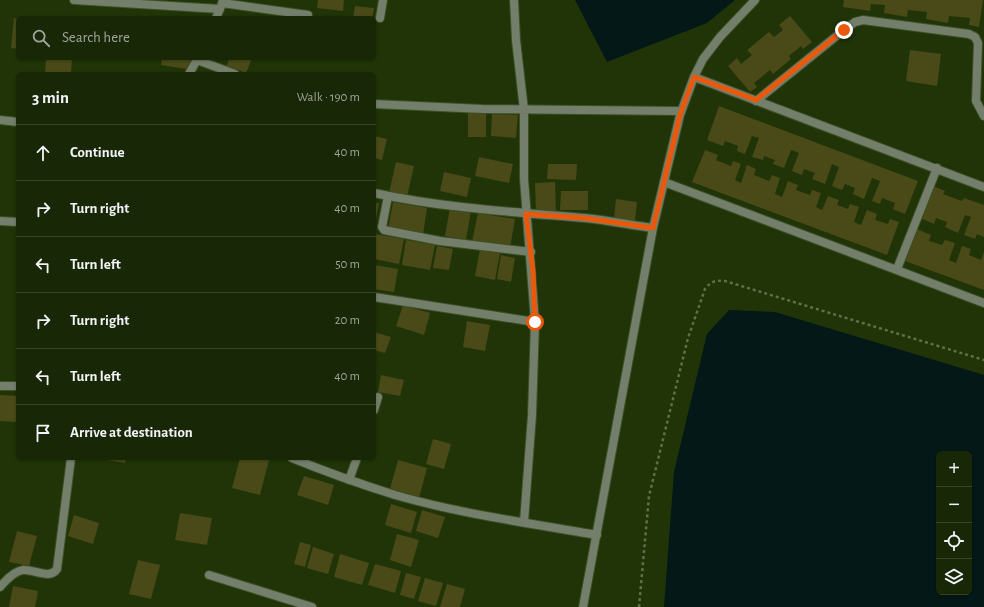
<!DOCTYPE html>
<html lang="en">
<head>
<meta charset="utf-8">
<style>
  :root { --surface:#182706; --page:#253314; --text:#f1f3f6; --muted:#9fa59b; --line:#364428 }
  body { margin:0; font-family:"Alegreya Sans",sans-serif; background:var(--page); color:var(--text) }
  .controls { position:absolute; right:12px; bottom:12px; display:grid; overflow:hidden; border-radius:6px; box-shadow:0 1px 3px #0004 }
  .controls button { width:36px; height:36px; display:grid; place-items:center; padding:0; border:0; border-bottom:1px solid var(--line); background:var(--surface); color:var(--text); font:20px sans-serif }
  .stop { position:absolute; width:12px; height:12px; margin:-9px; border:3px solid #ea580c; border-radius:50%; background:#fff }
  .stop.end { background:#ea580c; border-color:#fff; box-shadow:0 1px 4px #0008 }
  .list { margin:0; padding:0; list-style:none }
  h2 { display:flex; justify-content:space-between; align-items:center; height:52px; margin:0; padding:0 16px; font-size:17px }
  h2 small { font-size:13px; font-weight:400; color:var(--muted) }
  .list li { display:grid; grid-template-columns:26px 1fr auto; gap:12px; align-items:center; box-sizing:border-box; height:56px; padding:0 16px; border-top:1px solid var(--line) }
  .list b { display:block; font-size:15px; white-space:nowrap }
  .list em { font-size:13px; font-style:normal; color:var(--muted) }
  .icon { flex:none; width:22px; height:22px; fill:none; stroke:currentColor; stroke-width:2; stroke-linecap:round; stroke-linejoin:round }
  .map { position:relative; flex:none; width:984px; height:607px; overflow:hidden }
  .search { position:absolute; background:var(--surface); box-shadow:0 1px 3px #0004; left:16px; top:16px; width:360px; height:44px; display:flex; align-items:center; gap:10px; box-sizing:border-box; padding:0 14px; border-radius:6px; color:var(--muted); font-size:15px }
  .panel { position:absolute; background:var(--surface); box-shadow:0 1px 3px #0004; left:16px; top:72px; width:360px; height:388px; border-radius:6px }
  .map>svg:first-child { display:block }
  .water { fill:#031817; fill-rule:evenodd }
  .building { fill:#494a17 }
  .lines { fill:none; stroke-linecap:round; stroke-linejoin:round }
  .lane-casing { stroke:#3c4f26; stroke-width:10 }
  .street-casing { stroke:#3c4f26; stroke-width:10 }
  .path { stroke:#5e704a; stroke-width:2.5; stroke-dasharray:3 3; stroke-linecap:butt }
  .lane { stroke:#747f6b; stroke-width:8 }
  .street { stroke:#747f6b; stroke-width:8 }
  .route { stroke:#ea580c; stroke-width:5 }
</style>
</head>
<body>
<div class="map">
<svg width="984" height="607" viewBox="0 0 984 607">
  <rect width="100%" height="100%" fill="#203408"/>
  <path class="water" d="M575,0H735L707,23L607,62Z
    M729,310L775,312L984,375V607H664L674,472L707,334ZM939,454H969V592H939Z"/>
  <path class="building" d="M318,0H344L343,11L317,8Z
    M844,0H983L979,27L969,25L970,18L949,16L948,23L926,19L927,12L908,10L907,17L884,13L885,5L871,4L870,11L843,7Z
    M355,6L374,8L372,18H353Z
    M790,16L812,42L803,49L801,46L789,56L791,59L773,74L770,70L754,83L757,87L750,92L728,66L737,58L741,64L752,55L747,50L769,32L774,37L783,30L779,25Z
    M14,18L18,19V49L11,48Z
    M910,50L941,54L937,86L906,81Z
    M46,58H72L71,74H45Z
    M162,58H193L187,69L161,65Z
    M229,58H252L246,73L227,66Z
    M719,106L918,181L905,214L893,209L895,203L882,198L880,204L872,201L880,181L872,178L864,199L853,194L855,188L845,184L842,190L832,186L839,167L832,164L825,184L812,179L815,173L804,169L802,175L792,171L799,153L791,150L784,168L773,164L775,160L764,156L763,160L752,157L759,138L752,136L745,154L737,151L738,146L725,141L723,146L707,140Z
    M468,113H486V137H468Z
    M492,114L518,115L516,138L491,136Z
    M374,136L387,139L382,160L374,158Z
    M705,150L718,155L716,160L731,166L733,161L741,164L735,180L741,183L747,165L756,169L754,175L769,181L772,175L780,178L775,194L782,197L788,181L798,185L796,190L810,195L812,190L821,193L816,207L822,210L828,196L839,200L837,205L848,209L850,204L859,207L854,222L861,225L867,210L877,214L875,220L888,224L890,219L899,222L887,255L692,182Z
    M479,157L513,164L509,183L475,176Z
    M396,162L414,166L407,197L389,193Z
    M548,164H577L576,180L547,179Z
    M444,172L471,178L467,197L440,191Z
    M555,182L556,213H536L535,183Z
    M933,186L945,191L943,194L962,201L964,198L984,205V237L977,234L975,239L964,235L971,217L965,215L958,233L945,227L947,222L936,218L934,224L920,218Z
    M561,191H588V210H560Z
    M616,199L637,202L635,221L614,218Z
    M393,202L427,208L423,235L388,230Z
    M374,203H379L375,225L374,224Z
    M450,208L471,211L466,240L445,236Z
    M478,213L515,219L510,248L472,242Z
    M917,229L931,235L929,241L942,245L945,240L955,243L949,260L956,263L962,246L971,249L969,255L981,260L984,252V290L905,261Z
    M374,234L404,239L399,264L374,259Z
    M406,240L435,245L430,270L402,265Z
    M437,246L453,249L449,270L433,268Z
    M480,249L500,253L495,280L475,276Z
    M501,255L515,258L511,282L497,279Z
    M374,265L398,269L394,292L374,289Z
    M403,305L430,313L424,335L396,326Z
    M467,321L490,325L485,351L463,347Z
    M374,332L391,337L385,353L374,350Z
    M381,375L404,380L400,396L378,392Z
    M0,395L18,396V422L0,421Z
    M433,439L451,444L444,469L426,464Z
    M94,458H126L125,463Z
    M240,458H261L269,460L260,495L232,488Z
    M398,460L427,468L419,498L390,489Z
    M304,476L334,485L328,505L297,495Z
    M391,504L417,512L411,533L385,525Z
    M422,510L445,517L438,538L416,531Z
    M180,513L212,518L207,545L175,540Z
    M74,515L99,523L93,544L68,536Z
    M17,531L37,536L29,566L9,562Z
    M397,534L419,540L411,567L390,560Z
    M300,542L311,545L305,567L294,564Z
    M313,547L334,554L328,574L307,568Z
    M340,554L369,563L362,585L334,577Z
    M138,560L160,565L151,599L129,594Z
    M375,564L401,571L395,593L368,585Z
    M406,573L421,577L414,599L400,595Z
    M425,578L443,583L436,606L418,601Z
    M447,584L465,589L460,607H440Z
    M13,586L38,591L35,607H9Z"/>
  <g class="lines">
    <defs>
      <path id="lane" d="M694,77L984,187
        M756,101L844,30L855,22L863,20L969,34L975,37L978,43L976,101L984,116
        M664,182L984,303
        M897,269L937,168"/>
      <path id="street" d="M74,0L220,9
        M514,0L516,40L524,110V179L535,322L532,415L524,522
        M222,3L308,15
        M216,18L222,4
        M380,18L383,0
        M197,60L235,74
        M189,74L198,58
        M374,104L483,109L681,111
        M0,120L18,122
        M374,193C443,208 514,212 584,218C607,220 630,225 653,228
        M388,196L382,227L384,230L440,241L531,252
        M0,221L18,222
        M374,297L535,322
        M0,386H18
        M374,410L378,397
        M292,458C326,472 360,484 395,495C461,514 529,523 597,535
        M349,480L357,458
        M209,575L312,607
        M0,587C5,581 15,571 23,570C34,569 50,580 57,569L71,458
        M583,607L653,228L680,115L694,77L703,59L720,37L755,0"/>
    </defs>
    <use href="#lane" class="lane-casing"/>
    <use href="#street" class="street-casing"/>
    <path class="path" d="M639,607L649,496L688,338L705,289C711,281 716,280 725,281L984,360"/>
    <use href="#lane" class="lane"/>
    <use href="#street" class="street"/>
  </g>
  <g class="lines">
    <path class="route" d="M535,322L533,271L526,214L584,218L653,228L680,115L694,77L756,100L844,30"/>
  </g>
</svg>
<div class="controls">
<button>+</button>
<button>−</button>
<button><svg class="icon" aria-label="locate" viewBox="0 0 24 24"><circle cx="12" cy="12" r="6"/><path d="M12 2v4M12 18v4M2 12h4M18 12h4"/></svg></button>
<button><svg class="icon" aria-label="layers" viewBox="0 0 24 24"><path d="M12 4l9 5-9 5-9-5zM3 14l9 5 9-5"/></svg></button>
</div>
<div class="stop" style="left:535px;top:322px"></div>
<div class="stop end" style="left:844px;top:30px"></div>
<div class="search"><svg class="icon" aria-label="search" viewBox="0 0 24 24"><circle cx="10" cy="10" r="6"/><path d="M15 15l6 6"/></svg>Search here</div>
<section class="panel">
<h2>3 min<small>Walk · 190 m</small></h2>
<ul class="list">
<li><svg class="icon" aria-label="ahead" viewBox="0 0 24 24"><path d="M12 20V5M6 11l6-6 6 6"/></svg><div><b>Continue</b></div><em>40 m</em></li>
<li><svg class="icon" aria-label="right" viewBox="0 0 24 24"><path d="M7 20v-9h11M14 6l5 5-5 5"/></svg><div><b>Turn right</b></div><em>40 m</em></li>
<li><svg class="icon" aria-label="left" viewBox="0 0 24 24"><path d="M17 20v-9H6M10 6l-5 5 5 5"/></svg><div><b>Turn left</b></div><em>50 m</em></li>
<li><svg class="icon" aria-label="right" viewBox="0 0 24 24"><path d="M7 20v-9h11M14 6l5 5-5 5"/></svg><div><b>Turn right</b></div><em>20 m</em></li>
<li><svg class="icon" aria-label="left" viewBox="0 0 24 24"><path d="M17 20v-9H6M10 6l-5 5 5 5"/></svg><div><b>Turn left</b></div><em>40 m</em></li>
<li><svg class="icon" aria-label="arrive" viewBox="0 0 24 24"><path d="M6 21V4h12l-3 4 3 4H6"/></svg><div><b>Arrive at destination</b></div></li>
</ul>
</section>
</div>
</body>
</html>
